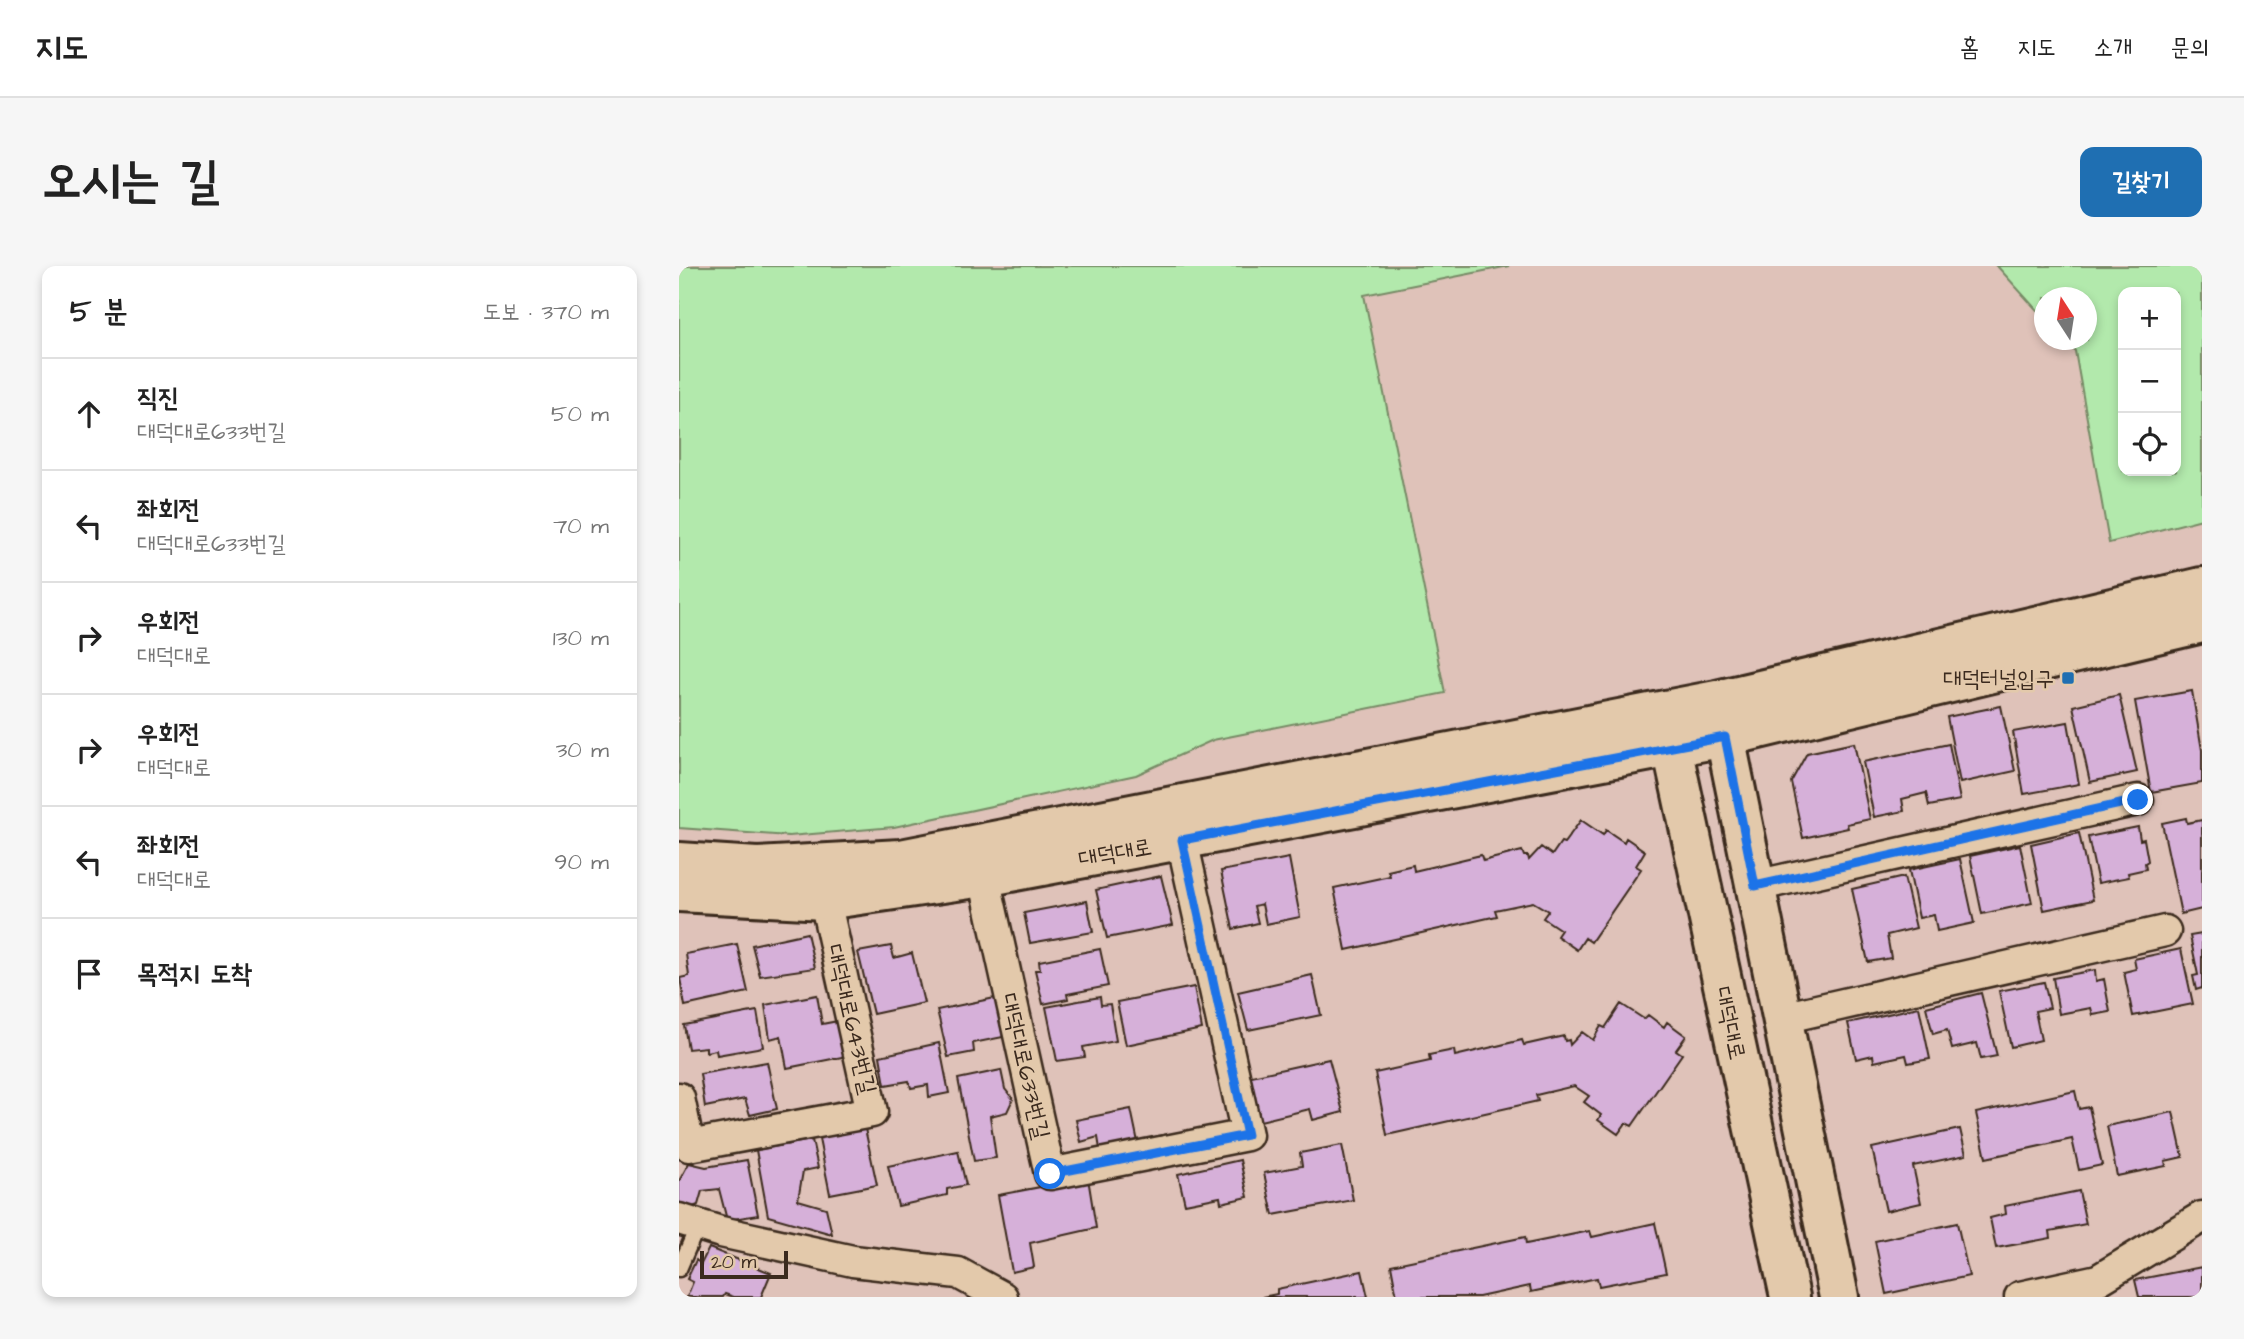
<!DOCTYPE html>
<html lang="ko">
<head>
<meta charset="utf-8">
<style>
  :root { --surface:#fff; --page:#f6f6f6; --text:#222; --muted:#767676; --line:#e0e0e0; --accent:#1f6fb2 }
  body { margin:0; font-family:"Architects Daughter","Poor Story",sans-serif; background:var(--page); color:var(--text) }
  .controls { position:absolute; right:21px; top:21px; display:grid; overflow:hidden; border-radius:14px; box-shadow:0 4px 10px #0003 }
  .controls button { width:63px; height:63px; display:grid; place-items:center; padding:0; border:0; border-bottom:2px solid var(--line); background:var(--surface); color:var(--text); font:35px sans-serif }
  .compass { position:absolute; left:1355px; top:21px; width:63px; height:63px; border-radius:50%; background:var(--surface); box-shadow:0 4px 10px #0003; rotate:348deg }
  .scale { position:absolute; left:21px; bottom:18px; width:88px; box-sizing:border-box; padding-left:7px; border:4px solid #3b2a1e; border-top:0; font-size:19px; line-height:24px; white-space:nowrap; color:#3b2a1e; -webkit-text-stroke:5px #e3c9ab; paint-order:stroke }
  .stop { position:absolute; width:21px; height:21px; margin:-16px; border:5px solid #1a73e8; border-radius:50%; background:#fff }
  .stop.end { background:#1a73e8; border-color:#fff; box-shadow:0 2px 7px #0008 }
  .list { margin:0; padding:0; list-style:none }
  h2 { display:flex; justify-content:space-between; align-items:center; height:91px; margin:0; padding:0 28px; font-size:30px }
  h2 small { font-size:23px; font-weight:400; color:var(--muted) }
  .list li { display:grid; grid-template-columns:46px 1fr auto; gap:21px; align-items:center; box-sizing:border-box; height:112px; padding:0 28px; border-top:2px solid var(--line) }
  .list b { display:block; font-size:26px; white-space:nowrap }
  .list p { margin:0; font-size:23px; white-space:nowrap; color:var(--muted) }
  .list em { font-size:23px; font-style:normal; color:var(--muted) }
  .icon { flex:none; width:38px; height:38px; fill:none; stroke:currentColor; stroke-width:2; stroke-linecap:round; stroke-linejoin:round }
  .map { position:relative; flex:none; width:1523px; height:1031px; overflow:hidden; border-radius:14px }
  header { display:flex; align-items:center; gap:42px; box-sizing:border-box; height:98px; padding:0 35px; background:var(--surface); border-bottom:2px solid var(--line) }
  header strong { font-size:33px }
  nav { display:flex; gap:38px; margin-inline-start:auto; font-size:24px }
  .intro { display:flex; align-items:center; justify-content:space-between; box-sizing:border-box; height:168px; padding:0 42px }
  h1 { margin:0; font-size:49px }
  .button { padding:18px 32px; border-radius:14px; background:var(--accent); color:#fff; font-size:24px; font-weight:700 }
  main { display:flex; gap:42px; padding:0 42px }
  aside { flex:1; background:var(--surface); border-radius:14px; box-shadow:0 4px 10px #0003 }
  .map>svg:first-child { display:block }
  .green { fill:#b2e9ac; stroke:#768a65; stroke-width:2; fill-rule:evenodd }
  .building { fill:#d6b0d9; stroke:#3b2a1e; stroke-width:2 }
  .lines { fill:none; stroke-linecap:round; stroke-linejoin:round }
  .service-casing { stroke:#3b2a1e; stroke-width:19 }
  .minor-casing { stroke:#3b2a1e; stroke-width:35 }
  .primary-casing { stroke:#3b2a1e; stroke-width:44 }
  .service { stroke:#e3c9ab; stroke-width:14 }
  .minor { stroke:#e3c9ab; stroke-width:30 }
  .primary { stroke:#e3c9ab; stroke-width:38 }
  .route { stroke:#1a73e8; stroke-width:9 }
  .poi-dot { fill:#1f6fb2; stroke:#e3c9ab; stroke-width:2.5 }
  .labels { text-anchor:middle; stroke-width:5; stroke-linejoin:round; paint-order:stroke }
  .poi-label { font-size:23px; fill:#3b2a1e; stroke:#e3c9ab; text-anchor:end }
  .street-label { font-size:23px; fill:#3b2a1e; stroke:#e3c9ab }
</style>
</head>
<body>
<header>
<strong>지도</strong>
<nav><a>홈</a><a>지도</a><a>소개</a><a>문의</a></nav>
</header>
<div class="intro"><h1>오시는 길</h1><a class="button">길찾기</a></div>
<main>
<aside>
<h2>5 분<small>도보 · 370 m</small></h2>
<ul class="list">
<li><svg class="icon" aria-label="ahead" viewBox="0 0 24 24"><path d="M12 20V5M6 11l6-6 6 6"/></svg><div><b>직진</b><p>대덕대로633번길</p></div><em>50 m</em></li>
<li><svg class="icon" aria-label="left" viewBox="0 0 24 24"><path d="M17 20v-9H6M10 6l-5 5 5 5"/></svg><div><b>좌회전</b><p>대덕대로633번길</p></div><em>70 m</em></li>
<li><svg class="icon" aria-label="right" viewBox="0 0 24 24"><path d="M7 20v-9h11M14 6l5 5-5 5"/></svg><div><b>우회전</b><p>대덕대로</p></div><em>130 m</em></li>
<li><svg class="icon" aria-label="right" viewBox="0 0 24 24"><path d="M7 20v-9h11M14 6l5 5-5 5"/></svg><div><b>우회전</b><p>대덕대로</p></div><em>30 m</em></li>
<li><svg class="icon" aria-label="left" viewBox="0 0 24 24"><path d="M17 20v-9H6M10 6l-5 5 5 5"/></svg><div><b>좌회전</b><p>대덕대로</p></div><em>90 m</em></li>
<li><svg class="icon" aria-label="arrive" viewBox="0 0 24 24"><path d="M6 21V4h12l-3 4 3 4H6"/></svg><div><b>목적지 도착</b></div></li>
</ul>
</aside>
<div class="map">
<svg width="1523" height="1031" viewBox="0 0 1523 1031">
  <rect width="100%" height="100%" fill="#dfc2b9"/>
  <filter id="ink" filterUnits="userSpaceOnUse"><feTurbulence type="fractalNoise" baseFrequency=".0143" numOctaves="2"/><feDisplacementMap in="SourceGraphic" scale="14" xChannelSelector="R" yChannelSelector="G"/><feConvolveMatrix kernelMatrix="1 2 1 2 8 2 1 2 1" color-interpolation-filters="sRGB"/></filter>
  <g filter="url(#ink)">
    <path class="green" d="M0,0H830L685,29L766,427L534,474L457,509L215,561L110,570L0,562Z
      M1318,0H1523V253L1430,277L1396,85L1386,74H1408V32H1366L1365,52ZM1444,26H1497V205H1444Z"/>
    <path class="building" d="M1513,425L1523,484V517L1472,526L1456,435Z
      M1440,429L1458,506L1411,516L1394,440Z
      M1322,440L1336,505L1281,517L1268,451Z
      M1389,456L1400,518L1345,528L1334,466Z
      M1175,477L1191,553L1168,558L1169,562L1124,572L1112,516L1128,487Z
      M1270,478L1281,534L1250,540L1247,527L1223,533L1225,545L1195,551L1184,496Z
      M1507,552L1508,557L1523,554V643L1502,648L1483,557Z
      M902,554L924,569L927,564L945,576L947,572L966,585L957,600L962,603L912,676L906,672L898,684L878,670L882,664L864,652L869,645L854,636L816,644L818,650L667,684L655,622L711,610L709,605L734,599L735,605L802,589L804,595L843,585L845,590H849L850,594L862,581L873,589L882,576L885,577Z
      M1459,561L1461,574L1465,573L1469,595L1466,597L1467,603L1449,607L1450,611L1419,617L1409,571Z
      M1400,567L1414,634L1365,644L1352,578Z
      M1341,579L1353,637L1303,648L1291,590Z
      M610,592L621,651L587,658L583,638L575,640L579,657L554,663L542,605Z
      M1281,593L1295,657L1258,665L1255,649L1240,652L1230,604Z
      M482,610L494,659L428,672L417,624Z
      M1225,611L1237,662L1208,669L1212,692L1189,696L1173,623Z
      M408,635L414,666L351,677L345,647Z
      M128,667L136,702L81,710L73,679Z
      M1523,668V722L1517,724L1514,710L1519,709L1511,670Z
      M58,678L69,726L6,740L1,712L10,710L7,688Z
      M212,680L215,692L233,687L245,737L194,748L179,686Z
      M421,683L429,720L388,728L389,733L364,738L356,704H361L360,695Z
      M1502,683L1514,738L1454,750L1445,706L1457,703L1455,693Z
      M1416,704L1417,715L1425,713L1431,746L1414,749L1412,742L1380,748L1374,712Z
      M633,709L642,749L569,764L559,726Z
      M1365,716L1371,742L1356,745L1362,774L1332,781L1320,725Z
      M515,721L523,763L447,779L438,736Z
      M1302,727L1318,790L1302,793L1298,777L1273,783L1268,764L1254,768L1247,741Z
      M138,729L143,758L164,754L173,789L108,802L102,770L91,773L86,739Z
      M421,731L422,739L431,738L437,775L404,781L406,791L378,795L367,741Z
      M316,732L324,771L294,777L295,786L269,791L258,744Z
      M942,738L965,753L969,749L985,761L988,756L1007,770L997,784L1003,788L953,860L947,857L939,868L919,854L922,849L905,836L910,830L895,820L857,829L859,835L708,869L696,807L751,795L750,789L775,784L776,790L843,774L845,779L885,770L886,775L890,774L891,779L903,766L914,774L922,760L926,762Z
      M1240,741L1251,793L1229,797L1227,789L1195,796L1194,789L1177,793L1169,757Z
      M78,745L84,781L38,789L37,784L27,786V781L9,783L5,759Z
      M260,777L270,827L250,831L249,819L232,822L230,815L206,819L201,790Z
      M650,793L664,846L634,854L631,843L577,856L568,811Z
      M88,796L98,843L71,849L66,833L26,841L21,808Z
      M322,804L326,823L334,833L328,846L311,850L317,892L295,895L279,813Z
      M1396,825L1400,843L1410,841L1423,899L1400,904L1393,873L1307,892L1297,847Z
      M452,843L460,881L422,889L419,871L402,876L397,854Z
      M1494,846L1504,891L1486,895L1487,900L1438,910L1428,860Z
      M185,858L198,919L151,928L139,868Z
      M1281,863L1287,889L1234,900L1242,937L1207,945L1193,882Z
      M133,874L139,902L124,905L119,934L147,942L153,968L89,950L77,884Z
      M663,879L674,934L594,949L585,907L623,900L621,887Z
      M279,885L287,919L268,923V929L219,940L209,900Z
      M68,894L79,949L48,954L40,923L23,925L19,939L11,942L0,940V915L10,897L27,901Z
      M561,894L569,931L542,937L541,931L506,938L499,908Z
      M409,912L417,962L351,977L355,1001L333,1006L319,929Z
      M1400,925L1407,958L1371,965L1372,972L1317,982L1311,952L1327,948L1326,940Z
      M976,957L987,1007L920,1020L918,1012L852,1026L851,1020L800,1031H718L712,999L846,971L847,978L911,965L913,971Z
      M1278,957L1290,1010L1207,1028L1196,975Z
      M30,982L92,1007L82,1031H55L46,1028L44,1031H8L14,1016L8,1013L17,994L22,998Z
      M1523,1001V1031H1460L1456,1014Z
      M683,1005L689,1031H583L598,1028V1023Z"/>
    <g class="lines">
      <defs>
        <path id="service" d="M0,1003L19,959"/>
        <path id="minor" d="M305,611L371,908L568,869L503,574
          M1076,620L1459,534
          M1103,752L1486,665
          M0,832L10,880L193,846L146,634
          M0,953L42,966L174,995L279,1007L323,1031
          M1341,1031L1419,1014L1523,951"/>
        <path id="primary" d="M1041,446L1160,1031
          M988,458L1111,1031
          M0,596L78,601L222,593L1038,434L1523,321
          M0,626L146,634L305,611L1046,471L1523,357"/>
      </defs>
      <use href="#service" class="service-casing"/>
      <use href="#minor" class="minor-casing"/>
      <use href="#primary" class="primary-casing"/>
      <use href="#service" class="service"/>
      <use href="#minor" class="minor"/>
      <use href="#primary" class="primary"/>
    </g>
  </g>
  <g class="lines" filter="url(#ink)">
    <path class="route" d="M371,908L568,869L503,574L1046,471L1076,620L1459,534"/>
  </g>
  <rect class="poi-dot" x="1382" y="405" width="14" height="14" rx="3.5"/>
  <g class="labels">
    <g class="poi-label">
      <text x="1375" y="420">대덕터널입구</text>
    </g>
    <g class="street-label">
      <text transform="translate(436 586) rotate(-10)" y="8">대덕대로</text>
      <text transform="translate(173 753) rotate(77)" y="8">대덕대로643번길</text>
      <text transform="translate(1052 757) rotate(78)" y="8">대덕대로</text>
      <text transform="translate(347 800) rotate(77)" y="8">대덕대로633번길</text>
    </g>
  </g>
</svg>
<div class="controls">
<button>+</button>
<button>−</button>
<button><svg class="icon" aria-label="locate" viewBox="0 0 24 24"><circle cx="12" cy="12" r="6"/><path d="M12 2v4M12 18v4M2 12h4M18 12h4"/></svg></button>
</div>
<svg class="compass" viewBox="-18 -18 36 36"><path d="M0-13l5 13h-10z" fill="#e53935"/><path d="M0 13l5-13h-10z" fill="#767676"/></svg>
<div class="scale">20 m</div>
<div class="stop" style="left:371px;top:908px"></div>
<div class="stop end" style="left:1459px;top:534px"></div>
</div>
</main>
</body>
</html>
